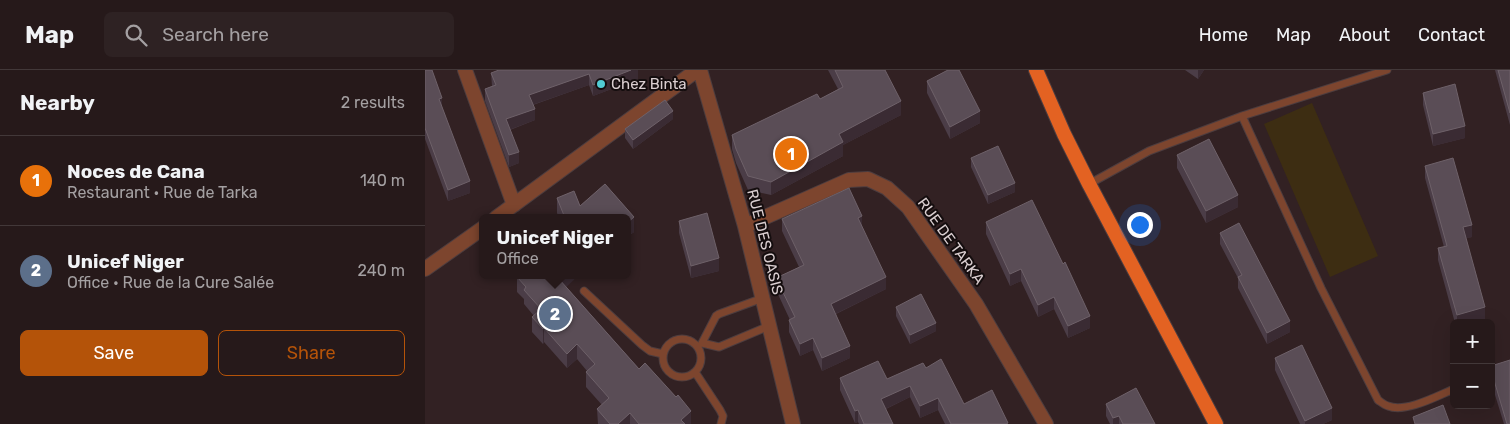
<!DOCTYPE html>
<html lang="en">
<head>
<meta charset="utf-8">
<style>
  :root { --surface:#26191a; --page:#2e2223; --text:#f1f3f6; --muted:#a4a0a2; --line:#423839; --accent:#b45309 }
  body { margin:0; font-family:Rubik,sans-serif; background:var(--page); color:var(--text) }
  .controls { position:absolute; right:15px; bottom:15px; display:grid; overflow:hidden; border-radius:8px; box-shadow:0 5px 20px #0002 }
  .controls button { width:45px; height:45px; display:grid; place-items:center; padding:0; border:0; border-bottom:1px solid var(--line); background:var(--surface); color:var(--text); font:25px sans-serif }
  .you { position:absolute; left:714px; top:154px; width:18px; height:18px; margin:-12px; border:4px solid #fff; border-radius:50%; background:#1a73e8; box-shadow:0 0 0 8px #1a73e833 }
  .badge { display:grid; place-items:center; width:32px; height:32px; border-radius:50%; background:var(--accent); color:#fff; font-size:16px; font-weight:700 }
  .pin { position:absolute; translate:-50% -50%; border:2px solid #fff; box-shadow:0 1px 5px #0006 }
  .popup { position:absolute; left:54px; top:144px; width:152px; height:65px; box-sizing:border-box; display:grid; place-content:center; border-radius:8px; background:var(--surface); filter:drop-shadow(0 1px 4px #0005); font-size:16px; white-space:nowrap; color:var(--muted) }
  .popup b { font-size:19px; color:var(--text) }
  .popup::after { content:''; position:absolute; left:50%; top:100%; margin-left:-10px; border:10px solid transparent; border-top-color:var(--surface) }
  .list { margin:0; padding:0; list-style:none }
  h2 { display:flex; justify-content:space-between; align-items:center; height:65px; margin:0; padding:0 20px; font-size:21px }
  h2 small { font-size:16px; font-weight:400; color:var(--muted) }
  .list li { display:grid; grid-template-columns:32px 1fr auto; gap:15px; align-items:center; box-sizing:border-box; height:90px; padding:0 20px; border-top:1px solid var(--line) }
  .list b { display:block; font-size:19px; white-space:nowrap }
  .list p { margin:0; font-size:16px; white-space:nowrap; color:var(--muted) }
  .list em { font-size:16px; font-style:normal; color:var(--muted) }
  .actions { display:flex; gap:10px; padding:15px 20px }
  .actions a { flex:1; padding:11px 0; border:1px solid var(--accent); border-radius:8px; text-align:center; font-size:18px; color:var(--accent) }
  .actions .main { background:var(--accent); color:#fff }
  .icon { flex:none; width:28px; height:28px; fill:none; stroke:currentColor; stroke-width:2; stroke-linecap:round; stroke-linejoin:round }
  .map { position:relative; flex:none; width:1085px; height:354px; overflow:hidden }
  header { display:flex; align-items:center; gap:30px; box-sizing:border-box; height:70px; padding:0 25px; background:var(--surface); border-bottom:1px solid var(--line) }
  header strong { font-size:24px }
  nav { display:flex; gap:28px; margin-inline-start:auto; font-size:18px }
  .search { width:350px; height:45px; background:var(--page); display:flex; align-items:center; gap:12px; box-sizing:border-box; padding:0 18px; border-radius:8px; color:var(--muted); font-size:19px }
  main { display:flex }
  aside { flex:1; background:var(--surface) }
  .map>svg:first-child { display:block }
  .green { fill:#3d2d12 }
  .lines { fill:none; stroke-linecap:round; stroke-linejoin:round }
  .service-casing { stroke:#4d3d3f; stroke-width:9 }
  .minor-casing { stroke:#4d3d3f; stroke-width:16 }
  .trunk-casing { stroke:#4d3d3f; stroke-width:16 }
  .service { stroke:#7d452e; stroke-width:7 }
  .minor { stroke:#7d452e; stroke-width:14 }
  .trunk { stroke:#e36222; stroke-width:14 }
  .wall { fill:#4b3d47 }
  .shaded-wall { fill:#3a2b33 }
  .building { fill:#5a4d56; stroke:#6e6169 }
  .poi-dot { fill:#51ccd4; stroke:#140d0e; stroke-width:2 }
  .labels { text-anchor:middle; stroke-width:4; stroke-linejoin:round; paint-order:stroke }
  .poi-label { font-size:15px; fill:#daced0; stroke:#140d0e; text-anchor:start }
  .street-label { font-size:15px; fill:#daced0; stroke:#140d0e }
</style>
</head>
<body>
<header>
<strong>Map</strong>
<div class="search"><svg class="icon" aria-label="search" viewBox="0 0 24 24"><circle cx="10" cy="10" r="6"/><path d="M15 15l6 6"/></svg>Search here</div>
<nav><a>Home</a><a>Map</a><a>About</a><a>Contact</a></nav>
</header>
<main>
<aside>
<h2>Nearby<small>2 results</small></h2>
<ul class="list">
<li><span class="badge" style="background:#e8710a">1</span><div><b>Noces de Cana</b><p>Restaurant · Rue de Tarka</p></div><em>140 m</em></li>
<li><span class="badge" style="background:#5c6f8a">2</span><div><b>Unicef Niger</b><p>Office · Rue de la Cure Salée</p></div><em>240 m</em></li>
</ul>
<div class="actions"><a class="main">Save</a><a>Share</a></div>
</aside>
<div class="map">
<svg width="1085" height="354" viewBox="0 0 1085 354">
  <rect width="100%" height="100%" fill="#322123"/>
  <path class="green" d="M887,33L953,186L905,207L839,54Z"/>
  <g class="lines">
    <defs>
      <path id="service" d="M817,46L896,218L953,330C956,332 959,335 963,336C981,343 1012,326 1029,319
        M664,114L724,81L817,46L962,0
        M159,221L217,275L225,281L238,284
        M338,228L294,244L291,246L277,273L294,277L344,256
        M238 288a19 19 0 1 1 38 0a19 19 0 1 1-38 0Z
        M270,302L295,340L298,346L296,354"/>
      <path id="minor" d="M40,0L89,135
        M275,0L320,156L368,354
        M71,148L272,0
        M320,156L424,110L443,109L462,118L483,137L551,234L621,354
        M0,199L58,158"/>
      <path id="trunk" d="M611,0L639,64L664,114L791,354"/>
    </defs>
    <use href="#service" class="service-casing"/>
    <use href="#minor" class="minor-casing"/>
    <use href="#trunk" class="trunk-casing"/>
    <use href="#service" class="service"/>
    <use href="#minor" class="minor"/>
    <use href="#trunk" class="trunk"/>
  </g>
  <path class="wall" d="M0,0L17,37L45,123L23,131L0,69Z
    M213,0V9L168,26L164,15L108,35L110,50L85,60L94,93L84,97L60,31V19L67,16L66,3Z
    M403,0H460L476,45L418,75V86L346,125L323,120L311,93L307,79V65L395,29L413,19Z
    M760,0H779L773,9Z
    M1070,0H1085V55Z
    M502,11L555,53L525,69L502,23Z
    M998,23L1040,68L1008,76L998,35Z
    M248,49L208,79L200,68V59Z
    M752,85L813,137L781,153L752,98Z
    M546,88L590,122L563,134L546,97Z
    M1000,96L1047,167L1041,168L1060,249L1047,253H1030L1013,190V178L1019,177L1000,108Z
    M180,114L209,147V162L202,167V148H134L132,143V128L149,121L155,136Z
    M357,149L437,157L461,219L411,244L425,288L397,301L388,280L375,286L364,262V250H365L351,220V208L374,197L357,161Z
    M254,151L294,201L266,208L254,163Z
    M561,152L665,258L643,268L629,239L613,247L596,211L585,216L561,164Z
    M795,163L865,262L842,274L813,218V208L795,174Z
    M92,207L141,217L214,299L266,354H173L172,339L177,335L161,317V302L162,301L152,289L142,298L119,272L118,274L107,262V247L109,246L99,234V229L92,222Z
    M471,237L511,261L485,274L471,246Z
    M850,288L907,350L898,354H875L850,300Z
    M1066,296L1085,354H1079L1066,312Z
    M501,298L539,334L583,354H520L513,340L495,348L485,327L461,339L468,354H434L433,352L430,353L415,320V308L462,309Z
    M681,334L730,354H685L681,346Z"/>
  <path class="shaded-wall" d="M206,0H213V9L168,26V15Z
    M773,0H779L773,9Z
    M164,4V15L104,36V25Z
    M17,28V39L14,29Z
    M476,31V45L418,75V86L346,125V112L414,64Z
    M110,39V50L81,61V49Z
    M248,41V49L208,79V70Z
    M555,41V53L525,69V57Z
    M1040,56V68L1008,76V64Z
    M94,82V93L84,97V85Z
    M45,111V123L23,131V120Z
    M590,113V122L563,134V125Z
    M813,125V137L781,153V141Z
    M437,146V158L433,148Z
    M209,147V162L202,167V153Z
    M1047,155V167L1038,169V157Z
    M294,188V201L266,208V196Z
    M596,199V211L585,216V204Z
    M138,205H154L134,224V209Z
    M461,207V219L406,246V234Z
    M629,227V239L613,247V235Z
    M1060,237V249L1047,253H1032V245Z
    M665,246V258L643,268V256Z
    M865,251V262L842,274V263Z
    M511,253V261L485,274V265Z
    M119,258V272L118,274V259Z
    M388,268V280L375,286V274Z
    M152,274V289L142,298V284Z
    M425,276V288L397,301V288Z
    M485,316V327L456,341V329Z
    M513,328V340L495,348V336Z
    M907,338V350L898,354H880V351Z
    M433,340V352L430,353V341Z
    M266,341V354H256V350Z
    M205,343V354H193Z
    M694,346V354H688V348Z"/>
  <path class="building" d="M0,0H7L17,28L14,29L45,111L23,120L0,58Z
    M74,0H206L168,15L164,4L104,25L110,39L81,49L94,82L84,85L60,19L71,15L66,3Z
    M410,0H460L476,31L414,64L418,72L346,112L323,106L311,79L307,65L392,24L395,29L418,17Z
    M523,0H534L555,41L525,57L502,11Z
    M1073,0H1085V43Z
    M1030,14L1040,56L1008,64L998,23Z
    M240,30L248,41L208,70L200,59Z
    M784,69L813,125L781,141L752,85Z
    M573,76L590,113L563,125L546,88Z
    M1028,88L1047,155L1038,157L1060,237L1032,245L1013,178L1022,176L1000,96Z
    M180,114L209,147L202,153V148H140L132,128L149,121L155,136Z
    M424,118L437,146L433,148L461,207L406,234L425,276L397,288L388,268L375,274L364,250L370,247L351,208L379,195L357,149Z
    M607,130L638,194L640,192L665,246L643,256L629,227L613,235L596,199L585,204L561,152Z
    M282,143L294,188L266,196L254,151Z
    M814,153L865,251L842,263L813,207L817,205L795,163Z
    M95,205H138L134,209L214,299L220,293L251,327L253,325L266,341L256,350L260,354H214L205,343L193,354H185L172,339L184,328L161,302L170,294L152,274L142,284L119,258L118,259L107,247L116,239L99,220L101,217L92,207Z
    M496,224L511,253L485,265L471,237Z
    M877,275L907,338L880,351L850,288Z
    M516,289L539,334L567,320L583,353L581,354H526L513,328L495,336L485,316L456,329L468,354H439L433,340L430,341L415,308L453,291L462,309L498,293L501,298Z
    M1085,290V354H1082L1066,300V296Z
    M711,318L730,354H698L694,346L688,348L681,334Z
    M1018,335L1025,354H990L988,347Z"/>
  <circle class="poi-dot" cx="176" cy="14" r="5"/>
  <g class="labels">
    <g class="poi-label">
      <text x="186" y="19">Chez Binta</text>
    </g>
    <g class="street-label">
      <text transform="translate(526 171) rotate(54)" y="5">RUE DE TARKA</text>
      <text transform="translate(340 172) rotate(76)" y="5">RUE DES OASIS</text>
    </g>
  </g>
</svg>
<div class="controls">
<button>+</button>
<button>−</button>
</div>
<div class="you"></div>
<div class="pin badge" style="left:366px;top:84px;background:#e8710a">1</div>
<div class="pin badge" style="left:130px;top:244px;background:#5c6f8a">2</div>
<div class="popup"><b>Unicef Niger</b>Office</div>
</div>
</main>
</body>
</html>
